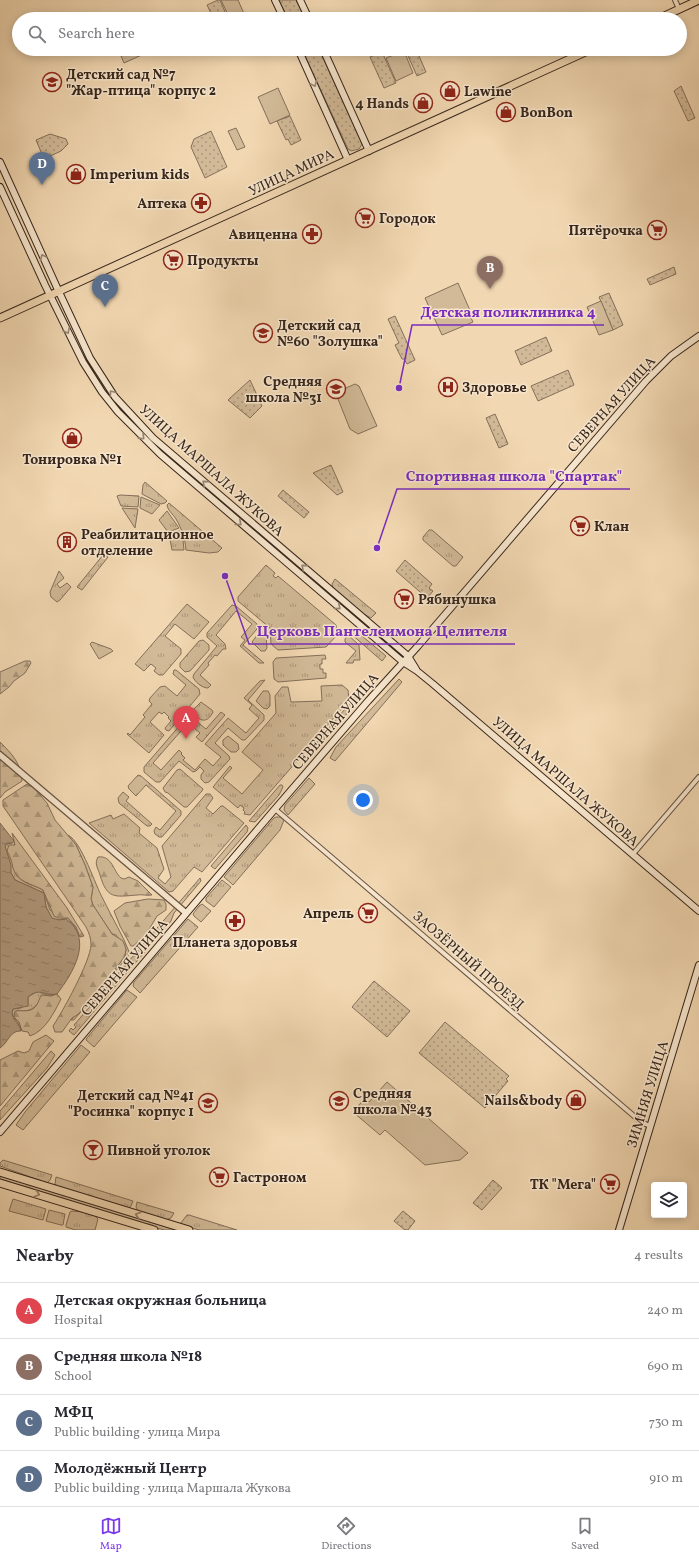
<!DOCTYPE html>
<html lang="en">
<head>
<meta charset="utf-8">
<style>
  :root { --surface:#fff; --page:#f7f7f7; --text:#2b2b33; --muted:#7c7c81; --line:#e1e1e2; --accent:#7c3aed }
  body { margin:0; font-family:Vollkorn,serif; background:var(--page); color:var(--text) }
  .controls { position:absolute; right:12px; bottom:12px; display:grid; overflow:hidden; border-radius:4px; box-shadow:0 2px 10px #0003 }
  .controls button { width:36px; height:36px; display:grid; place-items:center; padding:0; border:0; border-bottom:1px solid var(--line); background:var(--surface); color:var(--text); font:20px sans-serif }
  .you { position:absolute; left:363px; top:800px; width:14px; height:14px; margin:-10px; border:3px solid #fff; border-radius:50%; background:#1a73e8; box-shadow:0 0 0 6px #1a73e833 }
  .badge { display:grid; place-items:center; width:26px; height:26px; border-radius:50%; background:var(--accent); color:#fff; font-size:13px; font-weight:700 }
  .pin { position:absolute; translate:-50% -33px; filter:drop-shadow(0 1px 2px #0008) }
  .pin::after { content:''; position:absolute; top:21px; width:14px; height:12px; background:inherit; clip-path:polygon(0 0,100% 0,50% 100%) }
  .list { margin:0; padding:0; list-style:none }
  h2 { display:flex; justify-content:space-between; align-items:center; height:52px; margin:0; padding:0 16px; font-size:17px }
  h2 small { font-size:13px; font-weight:400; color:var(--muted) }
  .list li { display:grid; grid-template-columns:26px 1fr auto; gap:12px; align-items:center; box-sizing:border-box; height:56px; padding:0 16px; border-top:1px solid var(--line) }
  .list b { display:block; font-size:15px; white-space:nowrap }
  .list p { margin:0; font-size:13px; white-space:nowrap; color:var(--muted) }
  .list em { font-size:13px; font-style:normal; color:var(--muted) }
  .icon { flex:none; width:22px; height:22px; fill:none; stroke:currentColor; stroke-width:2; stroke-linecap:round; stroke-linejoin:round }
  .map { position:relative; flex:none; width:699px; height:1230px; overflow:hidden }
  .search { position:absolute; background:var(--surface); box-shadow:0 2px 10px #0003; left:12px; right:12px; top:12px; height:44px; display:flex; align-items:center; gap:10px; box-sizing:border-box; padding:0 14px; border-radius:22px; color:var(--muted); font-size:15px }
  .sheet { height:276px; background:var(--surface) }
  nav { display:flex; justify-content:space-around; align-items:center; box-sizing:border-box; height:56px; border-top:1px solid var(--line); background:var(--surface); font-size:11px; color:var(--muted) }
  nav a { display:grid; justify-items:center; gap:2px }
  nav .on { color:var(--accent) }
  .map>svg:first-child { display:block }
  .grass { fill:url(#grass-tufts); stroke:#84705a }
  .forest { fill:url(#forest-firs); stroke:#84705a }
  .park { fill:url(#park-dots); stroke:#84705a }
  .pitch { fill:#d2ba98; stroke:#84705a }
  .water { fill:url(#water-ripples); stroke:#816c57 }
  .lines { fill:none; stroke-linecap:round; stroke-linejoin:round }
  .minor-casing { stroke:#665242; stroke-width:6 }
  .tertiary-casing { stroke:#665242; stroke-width:8 }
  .secondary-casing { stroke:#37261c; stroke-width:8 }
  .primary-casing { stroke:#37261c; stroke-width:9 }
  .minor { stroke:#f7e6cd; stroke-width:4 }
  .tertiary { stroke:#f7e6cd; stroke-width:5.5 }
  .secondary { stroke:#f7e6cd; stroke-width:6 }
  .primary { stroke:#f2d8b2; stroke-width:7 }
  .oneway { stroke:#978674 }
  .oneway2 { stroke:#947f67 }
  .labels { text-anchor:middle; stroke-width:3; stroke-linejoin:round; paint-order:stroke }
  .poi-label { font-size:14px; font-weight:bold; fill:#37261c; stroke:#f7e6cd; text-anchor:start }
  .street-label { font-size:14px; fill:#37261c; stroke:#f7e6cd }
  .leader { fill:none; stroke:#7b2cbf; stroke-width:1.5 }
  .callout-dot { fill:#7b2cbf; stroke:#f7e6cd; stroke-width:1.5 }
  .callout-label { font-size:15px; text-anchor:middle; font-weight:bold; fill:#7b2cbf; stroke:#f7e6cd; stroke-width:3; stroke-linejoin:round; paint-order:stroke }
</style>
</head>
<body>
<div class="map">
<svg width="699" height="1230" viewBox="0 0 699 1230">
  <defs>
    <pattern id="grass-tufts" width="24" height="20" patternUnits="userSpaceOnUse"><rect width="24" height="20" fill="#d2ba98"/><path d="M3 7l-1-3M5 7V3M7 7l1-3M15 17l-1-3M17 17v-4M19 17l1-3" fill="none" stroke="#ab977b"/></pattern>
    <pattern id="forest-firs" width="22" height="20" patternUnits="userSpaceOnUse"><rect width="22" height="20" fill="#d2ba98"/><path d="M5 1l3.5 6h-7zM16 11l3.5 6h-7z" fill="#ab977b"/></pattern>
    <pattern id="park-dots" width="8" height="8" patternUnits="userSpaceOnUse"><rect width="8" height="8" fill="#d2ba98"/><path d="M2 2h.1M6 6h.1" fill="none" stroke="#ab977b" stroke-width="1.8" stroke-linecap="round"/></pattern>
    <pattern id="water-ripples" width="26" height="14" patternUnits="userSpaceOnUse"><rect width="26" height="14" fill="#b29b7f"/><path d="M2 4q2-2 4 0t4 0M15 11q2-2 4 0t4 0" fill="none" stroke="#927e67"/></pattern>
  </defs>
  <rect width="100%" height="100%" fill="#f2d8b2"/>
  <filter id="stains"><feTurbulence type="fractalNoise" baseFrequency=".005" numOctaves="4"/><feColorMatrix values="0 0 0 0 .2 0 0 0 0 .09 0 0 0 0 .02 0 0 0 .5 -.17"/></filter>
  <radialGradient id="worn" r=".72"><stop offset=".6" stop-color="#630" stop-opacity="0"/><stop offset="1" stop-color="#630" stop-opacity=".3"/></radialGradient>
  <path class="grass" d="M145,482L167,501L165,503L161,504L142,494L143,485Z
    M120,495L139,496L138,507L121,506L117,496Z
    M141,497L160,505L152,514L140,508Z
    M169,503L222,548L218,552L209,553L186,550C185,539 182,529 176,519C173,514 168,511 167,505Z
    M122,508L138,509L135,528Z
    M231,509L365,624L364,625L229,510Z
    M167,511L179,528L168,532L159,520Z
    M429,530H432L463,557L456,566H453L423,540V537Z
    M180,531L183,540L184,550H172L169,534Z
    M103,555H106L108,557L82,590L77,587Z
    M266,565L275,573L273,576L276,578L278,576L336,625L337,635L326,647L278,650L271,644L270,628L238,601V597Z
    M59,571L64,578L57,584L60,588L67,583L71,587L60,600L57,602L51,597L50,592Z
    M335,579L376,613L371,618L362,613L333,588L332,584Z
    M187,604L209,622L194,639L175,624L165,636L181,649V654L163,675H159L154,671L156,668L151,664L144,671L135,664Z
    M232,605L236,606L257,624V629L243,645L264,663H259L240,646L245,640L241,637L252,624L236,611L216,635L225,644L226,649H223L217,656L215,655L208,663L209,665L200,675L211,685L208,688C202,688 195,682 193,677L194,674L217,646L207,637V633Z
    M356,631L386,656L382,661L350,633Z
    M264,633L266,636L267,648L265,651H261L252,642L258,634Z
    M348,635L359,645L360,660H354L353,663H346L356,651L345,642V639Z
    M203,640L209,645V650L190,671L185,672L180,667V663L199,641Z
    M92,642L111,649L113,651L99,659L90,644Z
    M325,655L326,659H322V664H320V669H323V673H326V678L278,682L274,679L273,662L276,658Z
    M174,670H176L199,689L200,694L169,731L166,730L165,728L171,721L168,718L169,717L164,712L162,714L159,712L150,722L164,735L149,753L127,734L128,733L130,735L145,717L143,715L152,704L149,701L150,698L160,687L165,686L177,696L186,685L173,674Z
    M399,679L402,682L335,761L330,758L336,747Z
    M265,680L248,700L264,715V720L245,740H242L228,728L215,743L229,756L230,759L209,782L205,783L201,779V775L204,771L200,767L196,771L193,772L179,761L160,782H156L144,772V767L187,717L190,716L206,729L221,712L225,715L202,742L196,737L200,733L188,723L153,763L161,770L179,750L182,753L181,754L185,758L183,760L195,770L205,759L213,766L221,757L205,744L228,718L246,733L259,718L249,709L252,705L244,698L260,681Z
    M342,685L348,690L349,700L313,742L311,740L308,744L310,746L250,815L244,814L245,812L243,810L244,808L240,805L238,808L213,787L230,766L232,768L223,778L242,794L263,770L242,752L276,713L275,696L282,687H288L291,702L322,701L321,686Z
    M263,691H268L270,695V706L267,709L263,708L256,701Z
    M357,695L359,700L321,743H316Z
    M201,702L212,710L213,712C207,724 199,722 193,711L194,709Z
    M228,736L238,744L239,749L236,752H231L223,745V740Z
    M180,769L203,789L202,791L187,807H184L168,793L165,792L163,788L177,770Z
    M138,775L141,776L181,811V815L162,837H159L155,834L154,831L156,827L160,830L176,811L146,785L136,796L129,789L128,786Z
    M309,778L315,784L288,815L284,810L285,805Z
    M280,785H282L283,787L279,795L255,822L249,821Z
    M123,792L129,797L126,801L152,824L150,826H147L119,803L118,798Z
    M206,794H210L213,798L206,808L213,814L221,806H223L244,823L202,872L194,867L173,891L169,892L89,823L111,815L113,819L124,814L140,828L139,833L157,848L164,869L158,878L165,884L171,877L162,846Z
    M276,817H280L284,820L280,830L233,885L224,877L274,818Z
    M246,825L248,828L247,832L215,869L211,866Z
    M68,835C82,842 95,885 103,899C112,918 123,935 130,954L74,1020H71L101,987L116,968L125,956L126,949L116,935L112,934L93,905L91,899L93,887L85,865L76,845Z
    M14,841L15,846H11C9,854 11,856 13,864C17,884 28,882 43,890L50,910L63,918H68L76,927L80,937L72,923L63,919L59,920L52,919L46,907L44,893L15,880L11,873L5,846L7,844L12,843Z
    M200,878L201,881L174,913L171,921L74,1035L69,1031L71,1028L73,1030L76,1027L74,1025Z
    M222,880L231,887L214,907L206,901V898Z
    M202,904L211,911L201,922L194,916L193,914L199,906Z
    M188,919L198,927L140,993L133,986L134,982Z
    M127,990L137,997L94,1047L86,1040L87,1038Z
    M38,991L47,995L57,994L51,996L45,995C37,1005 31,1014 17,1010L14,1015L19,1022L22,1031C21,1029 20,1027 19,1025C16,1018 10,1017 13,1009L21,1008L28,1003V997Z
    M81,1045L90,1052L23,1130L16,1125L25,1112Z
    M51,1051L55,1055L47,1068L0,1120V1111Z
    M3,1160L52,1175L50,1180L47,1183L0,1166V1163Z
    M0,1176L173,1229L172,1230H164L0,1179Z
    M56,1177L133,1201L131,1206L128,1208L57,1186L55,1184Z
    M13,1199L46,1209L43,1220L9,1211Z
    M137,1202L174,1213L171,1218L166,1220L138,1211L136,1207Z
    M49,1210L65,1214L63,1225H61L46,1221Z
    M72,1211L82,1212L95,1216L98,1219L95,1230H76L66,1227V1225L70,1212Z
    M187,1215H189L237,1230H199L180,1224Z"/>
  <path class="forest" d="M25,661H30L31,663L25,673L14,681L9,687L0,694V672Z
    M0,742C12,754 21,763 22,781L5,792L0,798Z
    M27,784L34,788L47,803L55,820L76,845L85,865L93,887L91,899L93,905L112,934L123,941L126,949L125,956L116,968L86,1007L77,1015L72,1018L62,1032H55L53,1026C63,1011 90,962 91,945C91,938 89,933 86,927L3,806V800Z
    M12,833L67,908L84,936L80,937L76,927L68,918H58L54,916L43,890C33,884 16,882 13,868C12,862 10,856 7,851L9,845H15Z
    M98,857C112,855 113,871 121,878L124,879L129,877L138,881L152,895C146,896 142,894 137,895C114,897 107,899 100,875C98,868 94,864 98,857Z
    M148,899L164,900L166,904V910L157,916L144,938L133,946H131L120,926L114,911L125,903Z
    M57,994L61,999C54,1013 45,1031 30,1036L28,1032L22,1031L19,1022L14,1017L15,1011C22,1010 31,1013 36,1006C39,1002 39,998 42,995L51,996Z
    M46,1035L54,1041L0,1106V1060L18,1051L24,1053L29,1051L33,1042Z"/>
  <path class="park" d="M218,0H220L228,19H214L207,5Z
    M279,0H296L305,19H288Z
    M302,49H319L362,144L359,149L351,151L348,149Z
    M405,49H416L426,72L417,76Z
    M382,52L396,83L384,88L370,57Z
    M681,86L695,118L688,121L674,91Z
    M290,116L301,140L291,145L288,139L286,140L277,121Z
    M211,131L227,167L205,178L191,147L194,139Z
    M50,134L66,139L68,144L61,151L44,159L36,140Z
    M674,267L676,274L650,285L647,279Z
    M609,293L623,325L613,330L599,297Z
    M395,316L415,360L407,364L404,359H402L395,345L399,343L388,319Z
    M546,337L552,351L521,365L515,351Z
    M568,370L574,385L538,401L531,386Z
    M250,380L262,406L250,418L228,400Z
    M495,414L508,444L499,448L486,418Z
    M331,465L343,492L337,495L313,473Z
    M283,490L309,512L304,518L278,496Z
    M405,560L432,584L429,588L433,591L427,598L396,571Z
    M374,981L410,1011L387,1037L352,1007Z
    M445,1022L509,1076L506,1079L508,1081L485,1108L419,1053Z
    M493,1180L502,1188L482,1210L473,1203Z
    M403,1211L415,1221L408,1230H405L394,1221Z"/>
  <path class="pitch" d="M221,0H238L245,16L239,19H230Z
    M118,49H155L124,63Z
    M404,51L413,73L396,81L386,58Z
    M278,88L290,115L270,124L258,97Z
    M236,128L245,147L237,150L228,131Z
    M458,283L472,315L470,316L473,322L442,335L425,298Z
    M601,301L613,330L599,335L587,307Z
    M355,384L359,386L377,426L358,434L350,429L336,394L337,392Z
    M387,1082L468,1153L460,1160L425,1165L385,1130L380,1135L353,1112L365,1098L369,1102Z"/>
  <path class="water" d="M0,823L14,841L12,843H7L5,846L11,865V873L15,880L44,893L46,907L52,918L59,920L66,919C94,939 73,973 57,994C43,996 40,987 28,997V1006L13,1009C9,1018 19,1022 21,1031C10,1030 8,1043 0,1048Z"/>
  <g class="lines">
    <defs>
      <path id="minor" d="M675,0L679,9
        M275,809L641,1122L650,1126
        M633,854L699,777"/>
      <path id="tertiary" d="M0,755L186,913"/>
      <path id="secondary" d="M275,0L284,19
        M300,0L309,19
        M298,49L348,160
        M323,49L369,151
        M0,162L59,292L90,358L115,397L153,438L408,656L416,669
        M0,187L45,285L83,362L102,392L118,412L160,454L403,662L417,671L433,684L699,911
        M0,1132L275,809L368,701L418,646L646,381L671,356L699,336
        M619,1230L699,965"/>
      <path id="primary" d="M658,19L699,0
        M0,318L592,49
        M0,1172L189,1230
        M0,1183L154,1230"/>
    </defs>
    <use href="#minor" class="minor-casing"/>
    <use href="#tertiary" class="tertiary-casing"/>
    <use href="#secondary" class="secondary-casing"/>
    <use href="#primary" class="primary-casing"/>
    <use href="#minor" class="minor"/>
    <use href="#tertiary" class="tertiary"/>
    <use href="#secondary" class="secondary"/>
    <use href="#primary" class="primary"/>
  </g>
  <defs><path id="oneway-chevron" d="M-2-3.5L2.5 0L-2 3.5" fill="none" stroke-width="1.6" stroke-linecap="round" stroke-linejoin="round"/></defs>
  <g class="oneway">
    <use href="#oneway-chevron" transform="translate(314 84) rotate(66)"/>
    <use href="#oneway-chevron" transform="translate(43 257) rotate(-114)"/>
    <use href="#oneway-chevron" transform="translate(67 331) rotate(63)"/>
    <use href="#oneway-chevron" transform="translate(112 393) rotate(-126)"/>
    <use href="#oneway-chevron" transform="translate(142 437) rotate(44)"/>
    <use href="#oneway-chevron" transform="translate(205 483) rotate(-140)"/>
    <use href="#oneway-chevron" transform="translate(239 523) rotate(41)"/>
    <use href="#oneway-chevron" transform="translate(304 567) rotate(-139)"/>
    <use href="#oneway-chevron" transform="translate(338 607) rotate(40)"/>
  </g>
  <g class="oneway2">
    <use href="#oneway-chevron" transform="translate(37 1194) rotate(17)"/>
    <use href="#oneway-chevron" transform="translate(138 1215) rotate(-163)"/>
  </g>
  <defs>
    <symbol id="school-ring" viewBox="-11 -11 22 22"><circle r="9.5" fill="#f7e6cd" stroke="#8f2418" stroke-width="1.5"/><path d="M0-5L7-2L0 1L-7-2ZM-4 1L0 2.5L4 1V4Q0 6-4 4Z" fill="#8f2418"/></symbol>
    <symbol id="shop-ring" viewBox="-11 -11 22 22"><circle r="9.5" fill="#f7e6cd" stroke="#8f2418" stroke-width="1.5"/><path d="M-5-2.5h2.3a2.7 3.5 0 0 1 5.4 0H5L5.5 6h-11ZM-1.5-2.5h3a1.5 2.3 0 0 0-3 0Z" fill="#8f2418"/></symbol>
    <symbol id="pharmacy-ring" viewBox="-11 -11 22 22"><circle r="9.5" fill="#f7e6cd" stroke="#8f2418" stroke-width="1.5"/><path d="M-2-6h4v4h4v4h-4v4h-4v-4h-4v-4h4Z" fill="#8f2418"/></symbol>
    <symbol id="supermarket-ring" viewBox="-11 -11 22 22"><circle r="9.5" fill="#f7e6cd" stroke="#8f2418" stroke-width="1.5"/><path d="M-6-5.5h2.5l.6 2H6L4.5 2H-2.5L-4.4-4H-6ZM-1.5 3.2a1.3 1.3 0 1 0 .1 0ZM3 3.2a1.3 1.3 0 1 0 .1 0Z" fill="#8f2418"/></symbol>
    <symbol id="hospital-ring" viewBox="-11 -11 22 22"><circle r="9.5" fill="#f7e6cd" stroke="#8f2418" stroke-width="1.5"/><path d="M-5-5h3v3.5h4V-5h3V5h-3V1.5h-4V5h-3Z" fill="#8f2418"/></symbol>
    <symbol id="building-ring" viewBox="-11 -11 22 22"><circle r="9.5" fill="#f7e6cd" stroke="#8f2418" stroke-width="1.5"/><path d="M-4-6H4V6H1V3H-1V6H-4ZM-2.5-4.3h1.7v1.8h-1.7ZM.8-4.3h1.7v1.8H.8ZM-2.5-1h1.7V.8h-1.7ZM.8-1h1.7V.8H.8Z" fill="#8f2418"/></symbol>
    <symbol id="bar-ring" viewBox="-11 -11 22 22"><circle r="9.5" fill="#f7e6cd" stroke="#8f2418" stroke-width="1.5"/><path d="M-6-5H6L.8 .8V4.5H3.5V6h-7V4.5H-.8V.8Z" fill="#8f2418"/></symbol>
  </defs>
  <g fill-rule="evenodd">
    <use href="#school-ring" x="41" y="71" width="22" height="22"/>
    <use href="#shop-ring" x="439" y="80" width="22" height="22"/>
    <use href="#shop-ring" x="412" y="92" width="22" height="22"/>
    <use href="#shop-ring" x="495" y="101" width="22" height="22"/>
    <use href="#shop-ring" x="65" y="163" width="22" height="22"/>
    <use href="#pharmacy-ring" x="190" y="192" width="22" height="22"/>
    <use href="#supermarket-ring" x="354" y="207" width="22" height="22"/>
    <use href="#supermarket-ring" x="646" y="219" width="22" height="22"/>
    <use href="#pharmacy-ring" x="301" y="223" width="22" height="22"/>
    <use href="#supermarket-ring" x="162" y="249" width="22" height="22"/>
    <use href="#school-ring" x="252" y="322" width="22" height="22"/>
    <use href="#hospital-ring" x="437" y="376" width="22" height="22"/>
    <use href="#school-ring" x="325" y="378" width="22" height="22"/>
    <use href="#shop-ring" x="61" y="427" width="22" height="22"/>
    <use href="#supermarket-ring" x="569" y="515" width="22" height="22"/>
    <use href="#building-ring" x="56" y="531" width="22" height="22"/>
    <use href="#supermarket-ring" x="393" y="588" width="22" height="22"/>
    <use href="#supermarket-ring" x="357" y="902" width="22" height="22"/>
    <use href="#pharmacy-ring" x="224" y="910" width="22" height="22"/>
    <use href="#shop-ring" x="565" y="1089" width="22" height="22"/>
    <use href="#school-ring" x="328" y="1090" width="22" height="22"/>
    <use href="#school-ring" x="197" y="1092" width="22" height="22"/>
    <use href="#bar-ring" x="82" y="1139" width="22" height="22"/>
    <use href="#supermarket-ring" x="208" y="1166" width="22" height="22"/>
    <use href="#supermarket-ring" x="599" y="1173" width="22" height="22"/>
  </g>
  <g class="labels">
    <g class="poi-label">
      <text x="66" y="79">Детский сад №7<tspan x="66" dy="16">"Жар-птица" корпус 2</tspan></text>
      <text x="464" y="96">Lawine</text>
      <text x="409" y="108" text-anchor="end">4 Hands</text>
      <text x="520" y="117">BonBon</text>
      <text x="90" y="179">Imperium kids</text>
      <text x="187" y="208" text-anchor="end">Аптека</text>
      <text x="379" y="223">Городок</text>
      <text x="643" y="235" text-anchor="end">Пятёрочка</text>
      <text x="298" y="239" text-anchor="end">Авиценна</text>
      <text x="187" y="265">Продукты</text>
      <text x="277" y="330">Детский сад<tspan x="277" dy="16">№60 "Золушка"</tspan></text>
      <text x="322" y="386" text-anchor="end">Средняя<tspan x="322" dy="16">школа №31</tspan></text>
      <text x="462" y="392">Здоровье</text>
      <text x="72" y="464" text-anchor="middle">Тонировка №1</text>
      <text x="594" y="531">Клан</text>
      <text x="81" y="539">Реабилитационное<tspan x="81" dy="16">отделение</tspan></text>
      <text x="418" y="604">Рябинушка</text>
      <text x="354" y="918" text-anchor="end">Апрель</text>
      <text x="235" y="947" text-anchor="middle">Планета здоровья</text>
      <text x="353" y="1098">Средняя<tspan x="353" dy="16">школа №43</tspan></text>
      <text x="194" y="1100" text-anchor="end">Детский сад №41<tspan x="194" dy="16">"Росинка" корпус 1</tspan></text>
      <text x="562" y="1105" text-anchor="end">Nails&amp;body</text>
      <text x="107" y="1155">Пивной уголок</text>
      <text x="233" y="1182">Гастроном</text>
      <text x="596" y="1189" text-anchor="end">ТК "Мега"</text>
    </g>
    <g class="street-label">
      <text transform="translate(291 172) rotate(-25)" y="5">УЛИЦА МИРА</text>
      <text transform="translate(611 404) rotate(-48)" y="5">СЕВЕРНАЯ УЛИЦА</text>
      <text transform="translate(212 470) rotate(42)" y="5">УЛИЦА МАРШАЛА ЖУКОВА</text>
      <text transform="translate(335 721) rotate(-49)" y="5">СЕВЕРНАЯ УЛИЦА</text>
      <text transform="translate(566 781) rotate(41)" y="5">УЛИЦА МАРШАЛА ЖУКОВА</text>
      <text transform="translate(469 960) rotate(41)" y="5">ЗАОЗЁРНЫЙ ПРОЕЗД</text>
      <text transform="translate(124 967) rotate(-49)" y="5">СЕВЕРНАЯ УЛИЦА</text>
      <text transform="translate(647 1094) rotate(-73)" y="5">ЗИМНЯЯ УЛИЦА</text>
    </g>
  </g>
  <path class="leader" d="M399 388L412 325H604M377 548L397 489H630M225 576L249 644H515"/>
  <g class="callout-dot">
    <circle cx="399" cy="388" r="4"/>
    <circle cx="377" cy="548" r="4"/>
    <circle cx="225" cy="576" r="4"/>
  </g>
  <g class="callout-label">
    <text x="508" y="317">Детская поликлиника 4</text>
    <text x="514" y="481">Спортивная школа "Спартак"</text>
    <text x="382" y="636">Церковь Пантелеимона Целителя</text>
  </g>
  <rect width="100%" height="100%" filter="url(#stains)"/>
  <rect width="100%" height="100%" fill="url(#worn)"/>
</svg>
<div class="controls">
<button><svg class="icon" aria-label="layers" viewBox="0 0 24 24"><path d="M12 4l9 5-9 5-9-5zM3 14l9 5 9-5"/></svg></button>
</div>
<div class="you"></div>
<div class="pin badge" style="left:186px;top:739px;background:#e0444e">A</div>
<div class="pin badge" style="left:490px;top:289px;background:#8d6e63">B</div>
<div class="pin badge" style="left:105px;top:307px;background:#5c6f8a">C</div>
<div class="pin badge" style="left:42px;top:185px;background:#5c6f8a">D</div>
<div class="search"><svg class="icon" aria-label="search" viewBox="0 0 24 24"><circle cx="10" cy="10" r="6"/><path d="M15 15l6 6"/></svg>Search here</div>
</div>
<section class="sheet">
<h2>Nearby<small>4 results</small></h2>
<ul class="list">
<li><span class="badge" style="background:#e0444e">A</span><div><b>Детская окружная больница</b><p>Hospital</p></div><em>240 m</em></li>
<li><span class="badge" style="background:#8d6e63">B</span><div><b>Средняя школа №18</b><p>School</p></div><em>690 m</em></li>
<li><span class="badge" style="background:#5c6f8a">C</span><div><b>МФЦ</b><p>Public building · улица Мира</p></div><em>730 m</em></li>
<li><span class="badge" style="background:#5c6f8a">D</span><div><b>Молодёжный Центр</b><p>Public building · улица Маршала Жукова</p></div><em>910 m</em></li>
</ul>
</section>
<nav>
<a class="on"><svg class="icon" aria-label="map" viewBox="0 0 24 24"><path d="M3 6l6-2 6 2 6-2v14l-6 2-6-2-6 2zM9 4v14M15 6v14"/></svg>Map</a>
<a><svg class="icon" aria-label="directions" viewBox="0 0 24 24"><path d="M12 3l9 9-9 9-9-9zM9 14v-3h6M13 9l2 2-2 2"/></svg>Directions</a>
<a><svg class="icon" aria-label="saved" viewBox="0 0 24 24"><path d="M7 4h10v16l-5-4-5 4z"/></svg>Saved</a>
</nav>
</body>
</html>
